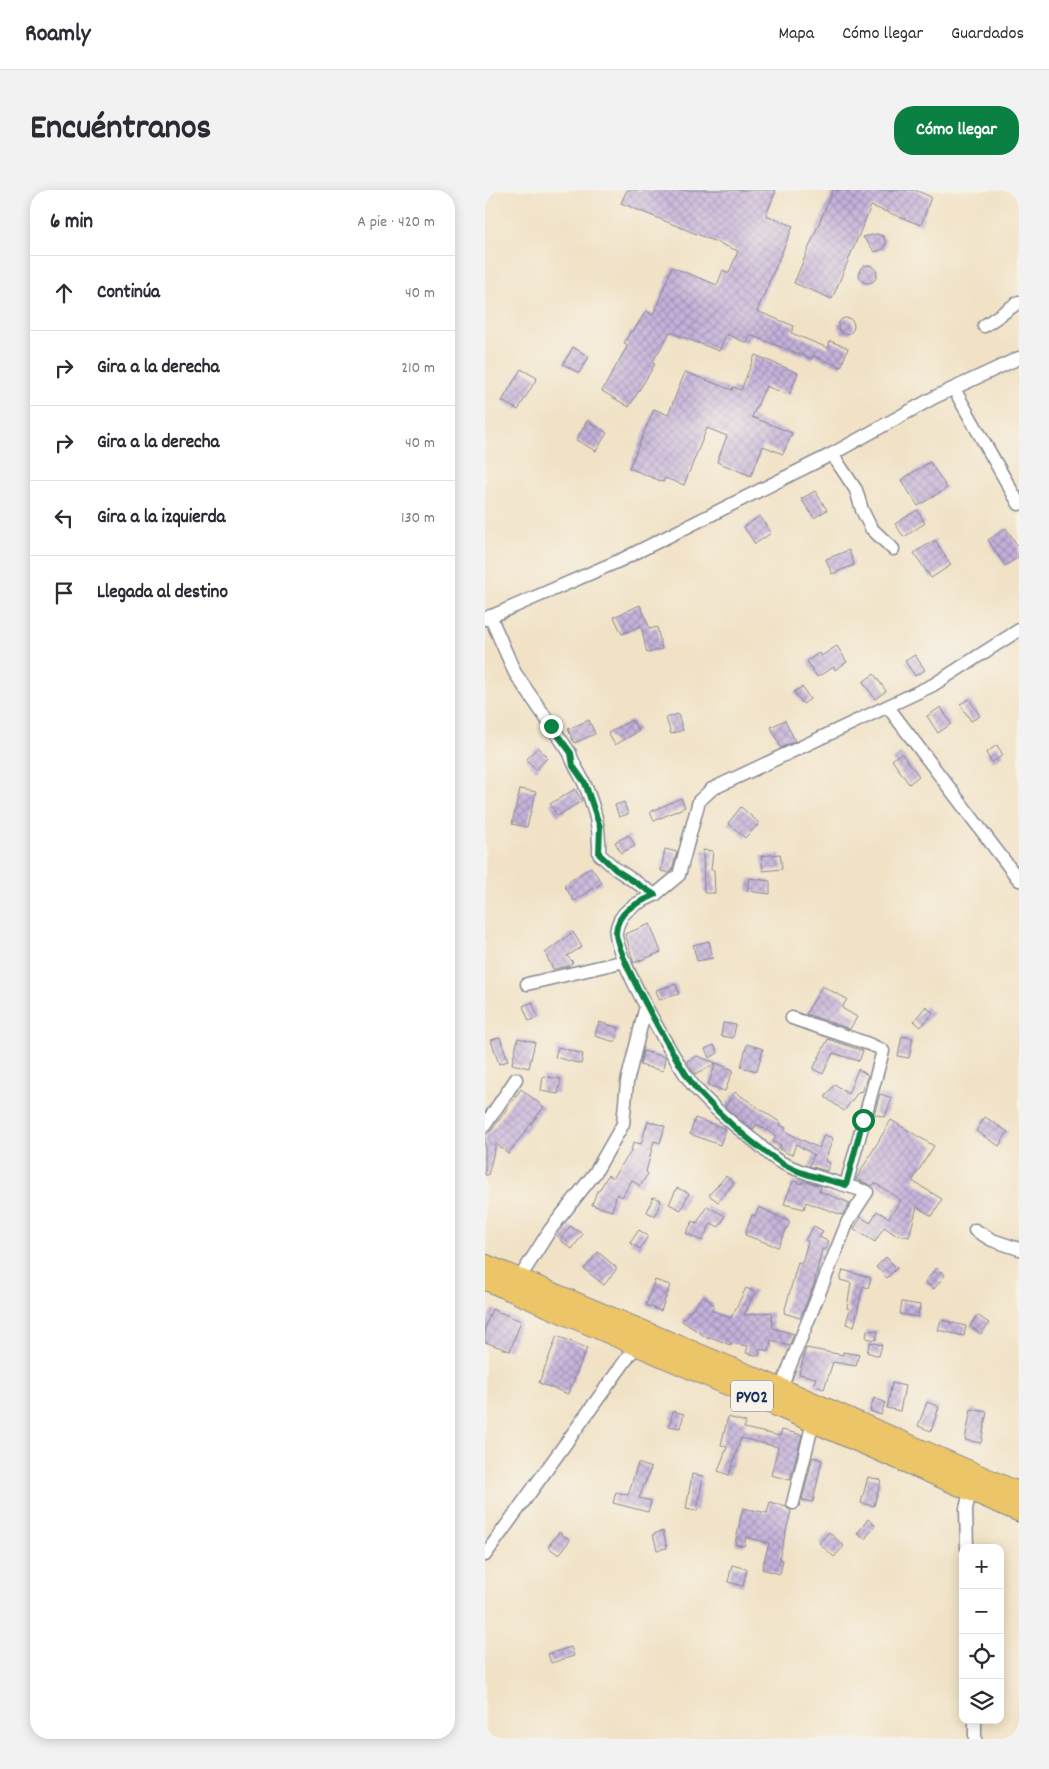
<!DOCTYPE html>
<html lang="es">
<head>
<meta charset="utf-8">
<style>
  :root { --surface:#fff; --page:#f2f2f3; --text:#2b2b33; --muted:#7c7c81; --line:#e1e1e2; --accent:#0b8043 }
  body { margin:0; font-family:Dekko,sans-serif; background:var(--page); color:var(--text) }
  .controls { position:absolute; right:15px; bottom:15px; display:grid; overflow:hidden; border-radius:10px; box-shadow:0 2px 12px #0003 }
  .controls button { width:45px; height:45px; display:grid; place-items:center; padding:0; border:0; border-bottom:1px solid var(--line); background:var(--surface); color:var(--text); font:25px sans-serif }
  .stop { position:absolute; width:15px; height:15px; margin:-11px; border:4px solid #0b8043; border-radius:50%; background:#fff }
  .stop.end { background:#0b8043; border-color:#fff; box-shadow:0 1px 5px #0008 }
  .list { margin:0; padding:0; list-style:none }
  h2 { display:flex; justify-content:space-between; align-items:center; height:65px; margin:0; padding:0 20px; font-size:21px }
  h2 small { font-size:16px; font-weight:400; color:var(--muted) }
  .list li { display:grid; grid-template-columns:32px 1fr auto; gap:15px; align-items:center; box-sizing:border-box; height:75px; padding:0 20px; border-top:1px solid var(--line) }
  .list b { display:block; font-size:19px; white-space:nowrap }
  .list em { font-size:16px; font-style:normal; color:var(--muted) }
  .icon { flex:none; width:28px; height:28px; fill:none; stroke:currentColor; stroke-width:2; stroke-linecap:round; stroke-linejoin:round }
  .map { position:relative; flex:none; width:534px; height:1549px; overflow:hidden; border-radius:20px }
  header { display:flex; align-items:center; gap:30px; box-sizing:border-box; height:70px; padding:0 25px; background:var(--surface); border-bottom:1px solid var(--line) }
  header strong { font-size:24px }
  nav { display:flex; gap:28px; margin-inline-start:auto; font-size:18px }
  .intro { display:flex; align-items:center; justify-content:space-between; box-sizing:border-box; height:120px; padding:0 30px }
  h1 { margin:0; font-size:35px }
  .button { padding:12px 22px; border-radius:20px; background:var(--accent); color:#fff; font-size:18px; font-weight:700 }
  main { display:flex; gap:30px; padding:0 30px }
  aside { flex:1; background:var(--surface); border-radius:20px; box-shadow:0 2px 12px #0003 }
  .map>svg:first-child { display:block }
  .building { fill:url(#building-cross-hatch) }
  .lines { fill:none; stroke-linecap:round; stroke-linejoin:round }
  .minor-casing { stroke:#868892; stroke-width:15 }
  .highway-casing { stroke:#868892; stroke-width:21 }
  .minor { stroke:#fff; stroke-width:12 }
  .highway { stroke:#ecc569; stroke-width:19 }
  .route { stroke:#0b8043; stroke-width:6 }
  .labels { text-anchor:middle; stroke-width:4; stroke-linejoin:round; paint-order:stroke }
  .shield { fill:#f7f3e8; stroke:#5d6a87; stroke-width:1 }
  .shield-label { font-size:18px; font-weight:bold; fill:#1b2f5e }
</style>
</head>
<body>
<header>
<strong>Roamly</strong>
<nav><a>Mapa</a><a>Cómo llegar</a><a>Guardados</a></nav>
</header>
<div class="intro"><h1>Encuéntranos</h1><a class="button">Cómo llegar</a></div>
<main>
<aside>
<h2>6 min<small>A pie · 420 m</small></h2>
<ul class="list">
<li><svg class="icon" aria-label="ahead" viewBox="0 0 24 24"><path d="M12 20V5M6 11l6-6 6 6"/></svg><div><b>Continúa</b></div><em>40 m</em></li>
<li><svg class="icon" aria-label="right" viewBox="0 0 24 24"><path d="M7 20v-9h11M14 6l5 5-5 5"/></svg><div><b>Gira a la derecha</b></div><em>210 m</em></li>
<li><svg class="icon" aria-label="right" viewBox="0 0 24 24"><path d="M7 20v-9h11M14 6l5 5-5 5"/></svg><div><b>Gira a la derecha</b></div><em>40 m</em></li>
<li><svg class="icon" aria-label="left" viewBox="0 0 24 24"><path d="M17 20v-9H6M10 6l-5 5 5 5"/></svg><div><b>Gira a la izquierda</b></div><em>130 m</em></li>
<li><svg class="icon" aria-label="arrive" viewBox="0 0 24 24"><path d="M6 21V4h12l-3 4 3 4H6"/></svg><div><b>Llegada al destino</b></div></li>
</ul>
</aside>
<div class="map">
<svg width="534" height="1549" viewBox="0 0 534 1549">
  <defs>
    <pattern id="building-cross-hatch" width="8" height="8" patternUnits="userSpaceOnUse" patternTransform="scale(1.25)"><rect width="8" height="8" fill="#c5b1da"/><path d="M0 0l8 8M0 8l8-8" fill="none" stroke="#9f90b4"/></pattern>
  </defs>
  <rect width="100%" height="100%" fill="#f7f3e8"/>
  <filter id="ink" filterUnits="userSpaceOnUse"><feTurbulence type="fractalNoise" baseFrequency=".02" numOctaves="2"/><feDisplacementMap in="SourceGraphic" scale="10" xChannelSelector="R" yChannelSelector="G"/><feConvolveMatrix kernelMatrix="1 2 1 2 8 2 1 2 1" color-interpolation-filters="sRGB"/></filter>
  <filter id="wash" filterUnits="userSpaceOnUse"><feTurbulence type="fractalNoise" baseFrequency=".0096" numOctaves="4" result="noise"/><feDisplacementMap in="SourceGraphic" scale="20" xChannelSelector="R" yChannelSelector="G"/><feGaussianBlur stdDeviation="1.12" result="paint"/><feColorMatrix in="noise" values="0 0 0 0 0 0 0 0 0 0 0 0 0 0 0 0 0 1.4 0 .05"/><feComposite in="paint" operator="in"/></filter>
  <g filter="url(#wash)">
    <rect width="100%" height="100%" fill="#f1e2c6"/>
    <g id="blocks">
      <path class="building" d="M142,0H291L281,25L308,36L272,121L309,136L306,143L343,158L345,151L363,158L356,177L328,166L327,169L265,145L262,153L241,144L234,161L185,142L167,173L170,174L144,217L117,201L143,155L139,153L146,141L148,142L161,121L168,125L187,77L232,95L238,80L244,83L253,61L136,13Z
        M348,0H430L446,7L436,35L386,16L347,109L309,93Z
        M392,44L398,46L401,53L399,59L390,62L378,47Z
        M374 84a9 9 0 1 1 18 0a9 9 0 1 1-18 0Z
        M353 136a8 8 0 1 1 16 0a8 8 0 1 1-16 0Z
        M88,157L104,167L94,183L78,174Z
        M270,165L313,183L304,205L281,196L267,227L307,243L298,264L278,256L266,286L232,272L242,246L222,238L199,295L180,288L178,292L144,278L169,219L183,225L200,182L247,200L248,197L256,200Z
        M36,179L52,188L33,220L17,211Z
        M102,231L122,243L111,261L91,250Z
        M445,272L462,298L433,316L416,290Z
        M330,301L342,320L329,328L316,309Z
        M432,320L440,333L419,347L410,334Z
        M275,326L286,343L270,354L259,337Z
        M521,338L534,358V367L520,376L503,350Z
        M450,350L466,375L446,388L429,363Z
        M364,360L369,375L347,384L341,369Z
        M155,415L165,439L172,437L177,459L162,463L156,436L137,444L129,427Z
        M352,456L362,472L350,480L349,477L332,487L322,471L334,463L336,466Z
        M430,465L440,480L430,486L420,471Z
        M389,484L401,501L390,509L378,492Z
        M317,497L325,509L318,514L309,502Z
        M484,509L495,526L486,531L475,514Z
        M456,517L466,534L453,543L442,526Z
        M193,524L198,540L186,544L181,528Z
        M104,530L110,544L89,553L83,539Z
        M147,530L154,541L130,555L123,543Z
        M300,530L310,551L296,558L286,537Z
        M512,555L518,565L507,572L501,563Z
        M53,557L63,567L51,580L41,570Z
        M416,563L434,586L424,594L407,570Z
        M35,599L51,602L42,637L27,634Z
        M90,599L97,611L72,626L65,614Z
        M196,608L200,617L169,631L165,622Z
        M139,612L143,624L134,627L130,615Z
        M256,617L274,633L260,648L243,633Z
        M144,645L150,656L136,663L130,652Z
        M180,659L192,662L187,680L183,683L176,681Z
        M218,660L228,661L226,680H229L230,703H219Z
        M295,664L297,679L278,681L276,666Z
        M106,677L117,693L89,711L79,695Z
        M264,688L285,691V704L262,701Z
        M165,734L176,762L149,773L140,744Z
        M88,742L97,757L82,766L88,772L84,776L68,779L60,763Z
        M224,751L228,768L212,771L208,755Z
        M191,794L194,804L174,810L171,800Z
        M337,796L362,809L357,818L372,827L365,839L321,824Z
        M47,812L53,827L44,831L38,816Z
        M441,816L448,823L436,837L429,831Z
        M114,832L134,838L130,852L110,846Z
        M238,833L251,835L248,848L236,846Z
        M417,846L428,848L424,868L413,866Z
        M15,847L23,871L14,874L6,850Z
        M33,848L50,852L44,878L27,874Z
        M343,849L378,861L374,871L348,863L338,884L328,879Z
        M262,854L278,859L272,881L256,877Z
        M229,855L233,863L224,868L220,859Z
        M73,857L98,864L96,874L70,867Z
        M158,861L180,867L178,881L155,875Z
        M212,866L231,873L210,884L202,871Z
        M231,873L248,880L240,901L223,895Z
        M373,879L383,885L376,902L374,901L359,921L340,907L350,894L363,904Z
        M58,886L76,889L73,904L56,901Z
        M36,899L59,917L23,964L11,954L3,985H0V945L7,940Z
        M250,902L296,933L295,935L301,938L299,941L334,958L339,945L348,948L340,971L345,973L342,981L324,976L329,965L311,954L307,965L294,959L296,955L288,952L291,946L272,934L268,940L246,922L240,916Z
        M395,904L407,908L400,927L389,924Z
        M500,927L523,942L514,956L491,941Z
        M210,928L241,939L235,955L205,944Z
        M406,930L449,956L427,991L457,1009L447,1026L432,1017L424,1047L409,1044L399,1037L390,1052L369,1039L376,1027L385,1033L392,1021L404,1028L416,1010L390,993L387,996L371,989Z
        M163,931L180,936L175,953L169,951L161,982L163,984L155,996L147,990L137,1007L132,1004L127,1021L107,1015L112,1001H114L123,985L127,988L146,962L148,952L156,954Z
        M241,986L249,993L233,1012L224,1005Z
        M308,991L317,994L318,991L336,996L334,1001L365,1013L357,1025L321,1012L319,1019L299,1014Z
        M192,998L204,1003L196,1020L184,1014Z
        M168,1007L176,1010L170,1026L162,1022Z
        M222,1016L240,1026L234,1037L226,1033L217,1051L201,1043L208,1031L212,1033Z
        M274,1017L305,1032L293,1057L260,1045L267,1025L270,1026Z
        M85,1036L98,1044L87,1059L75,1050Z
        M329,1036L338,1041L334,1047L343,1051L340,1060L337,1059L329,1094L315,1128L299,1123L313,1072L317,1073L323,1051L320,1050Z
        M154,1040L163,1046L155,1059L145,1053Z
        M113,1062L131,1077V1080L119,1095L99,1079Z
        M401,1067L412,1078L402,1088L391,1077Z
        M451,1078L460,1085L449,1099L440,1092Z
        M358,1080L386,1088L383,1098L378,1096L369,1137L361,1134L365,1119L362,1118L366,1093L355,1090Z
        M170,1090L185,1095L176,1121L161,1115Z
        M261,1098L270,1102L259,1125L287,1122L288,1138L309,1144L304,1156L286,1150L284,1161L275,1159L274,1166L261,1163L263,1156L246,1153L245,1155L226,1147L224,1149L197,1131L218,1106L229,1115L226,1120L246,1128Z
        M417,1112L435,1115L433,1127L415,1124Z
        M7,1119L36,1131L25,1161L0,1152V1137Z
        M492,1125L504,1133L496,1144L485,1136Z
        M456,1130L481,1136L479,1146L453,1140Z
        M382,1140L393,1141L391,1150L381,1148Z
        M72,1146L102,1158L83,1204L54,1193Z
        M385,1152L397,1155L394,1166L382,1162Z
        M321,1158L358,1165V1162L374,1165L371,1176L348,1172L339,1199L328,1196L331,1188L314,1184Z
        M407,1193L420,1196L415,1221L402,1218Z
        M389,1208L400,1212L396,1225L385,1221Z
        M442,1212L454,1217L446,1241L433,1236Z
        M486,1219L502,1222L496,1253L480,1250Z
        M188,1221L199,1224L195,1238L184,1236Z
        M243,1227L261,1232L259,1238L295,1246L297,1240L317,1245L305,1290L286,1285L293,1257L256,1248L244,1285L233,1281L242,1257L236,1255Z
        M328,1267L337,1270L328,1312L317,1310Z
        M153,1273L166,1278L154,1308L166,1311L163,1322L128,1313L131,1302L143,1305Z
        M207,1284L218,1286L212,1321L201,1319Z
        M383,1287L396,1290L389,1316L376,1313Z
        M285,1312L301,1317L306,1321L294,1369L298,1370L295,1384L277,1379L284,1353L261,1347L259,1356L250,1354L258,1318L282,1323Z
        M383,1329L390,1335L380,1349L372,1344Z
        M178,1341L182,1358L172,1360L168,1344Z
        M74,1342L85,1350L74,1365L63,1357Z
        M344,1342L359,1356L349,1367L334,1353Z
        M247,1375L262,1379L258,1396L243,1392Z
        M86,1457L89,1466L66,1473L63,1464Z"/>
    </g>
  </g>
  <g filter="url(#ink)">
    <use href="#blocks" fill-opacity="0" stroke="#868892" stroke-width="1"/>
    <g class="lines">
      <defs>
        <path id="minor" d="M499,136L534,112
          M469,199L534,314
          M347,264L371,300L377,320L386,338L408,359
          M5,426L30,483L85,563C88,575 95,583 100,595C110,619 115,638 114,664L131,679L170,705L194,685L214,611L227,599L448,495L534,440
          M0,429L136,370L347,264L450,207L534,168
          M403,517L534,690
          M170,705C152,713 134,720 131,742C128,763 195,882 212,900C230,920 251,937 272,953C279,959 287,968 295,972C322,986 353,992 382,1002L363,1031L296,1198
          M42,794L140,771
          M307,828C320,833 395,856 398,861L361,995
          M0,935L31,889
          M490,1040L507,1050L534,1059
          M34,1089L65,1040L110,983L138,934L142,892L161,816
          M308,1313L328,1232
          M482,1358L481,1319L485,1301
          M0,1365L151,1156
          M490,1530V1549"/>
        <path id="highway" d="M0,1074L296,1198L534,1302
          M0,1090L534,1322"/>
      </defs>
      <use href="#minor" class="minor-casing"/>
      <use href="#highway" class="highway-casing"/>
      <use href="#minor" class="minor"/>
      <use href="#highway" class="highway"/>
    </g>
  </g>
  <g class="lines" filter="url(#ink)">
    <path class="route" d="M66,536L86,563L88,576L100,593L115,637L114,664L131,680L170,705C152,713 133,720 131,742C129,761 197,884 213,901C236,926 265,952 293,971C312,984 340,989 361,995L378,930"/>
  </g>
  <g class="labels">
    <rect class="shield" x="246" y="1190.5" width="42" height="31" rx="4"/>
    <g class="shield-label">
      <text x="267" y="1212">PY02</text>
    </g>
  </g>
</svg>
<div class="controls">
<button>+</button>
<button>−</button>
<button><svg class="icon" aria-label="locate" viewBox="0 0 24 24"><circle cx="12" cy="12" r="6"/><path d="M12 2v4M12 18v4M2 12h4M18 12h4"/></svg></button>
<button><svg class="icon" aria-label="layers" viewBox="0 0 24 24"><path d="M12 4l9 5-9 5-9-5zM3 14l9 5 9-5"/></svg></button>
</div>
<div class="stop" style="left:378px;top:930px"></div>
<div class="stop end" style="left:66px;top:536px"></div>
</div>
</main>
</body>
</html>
